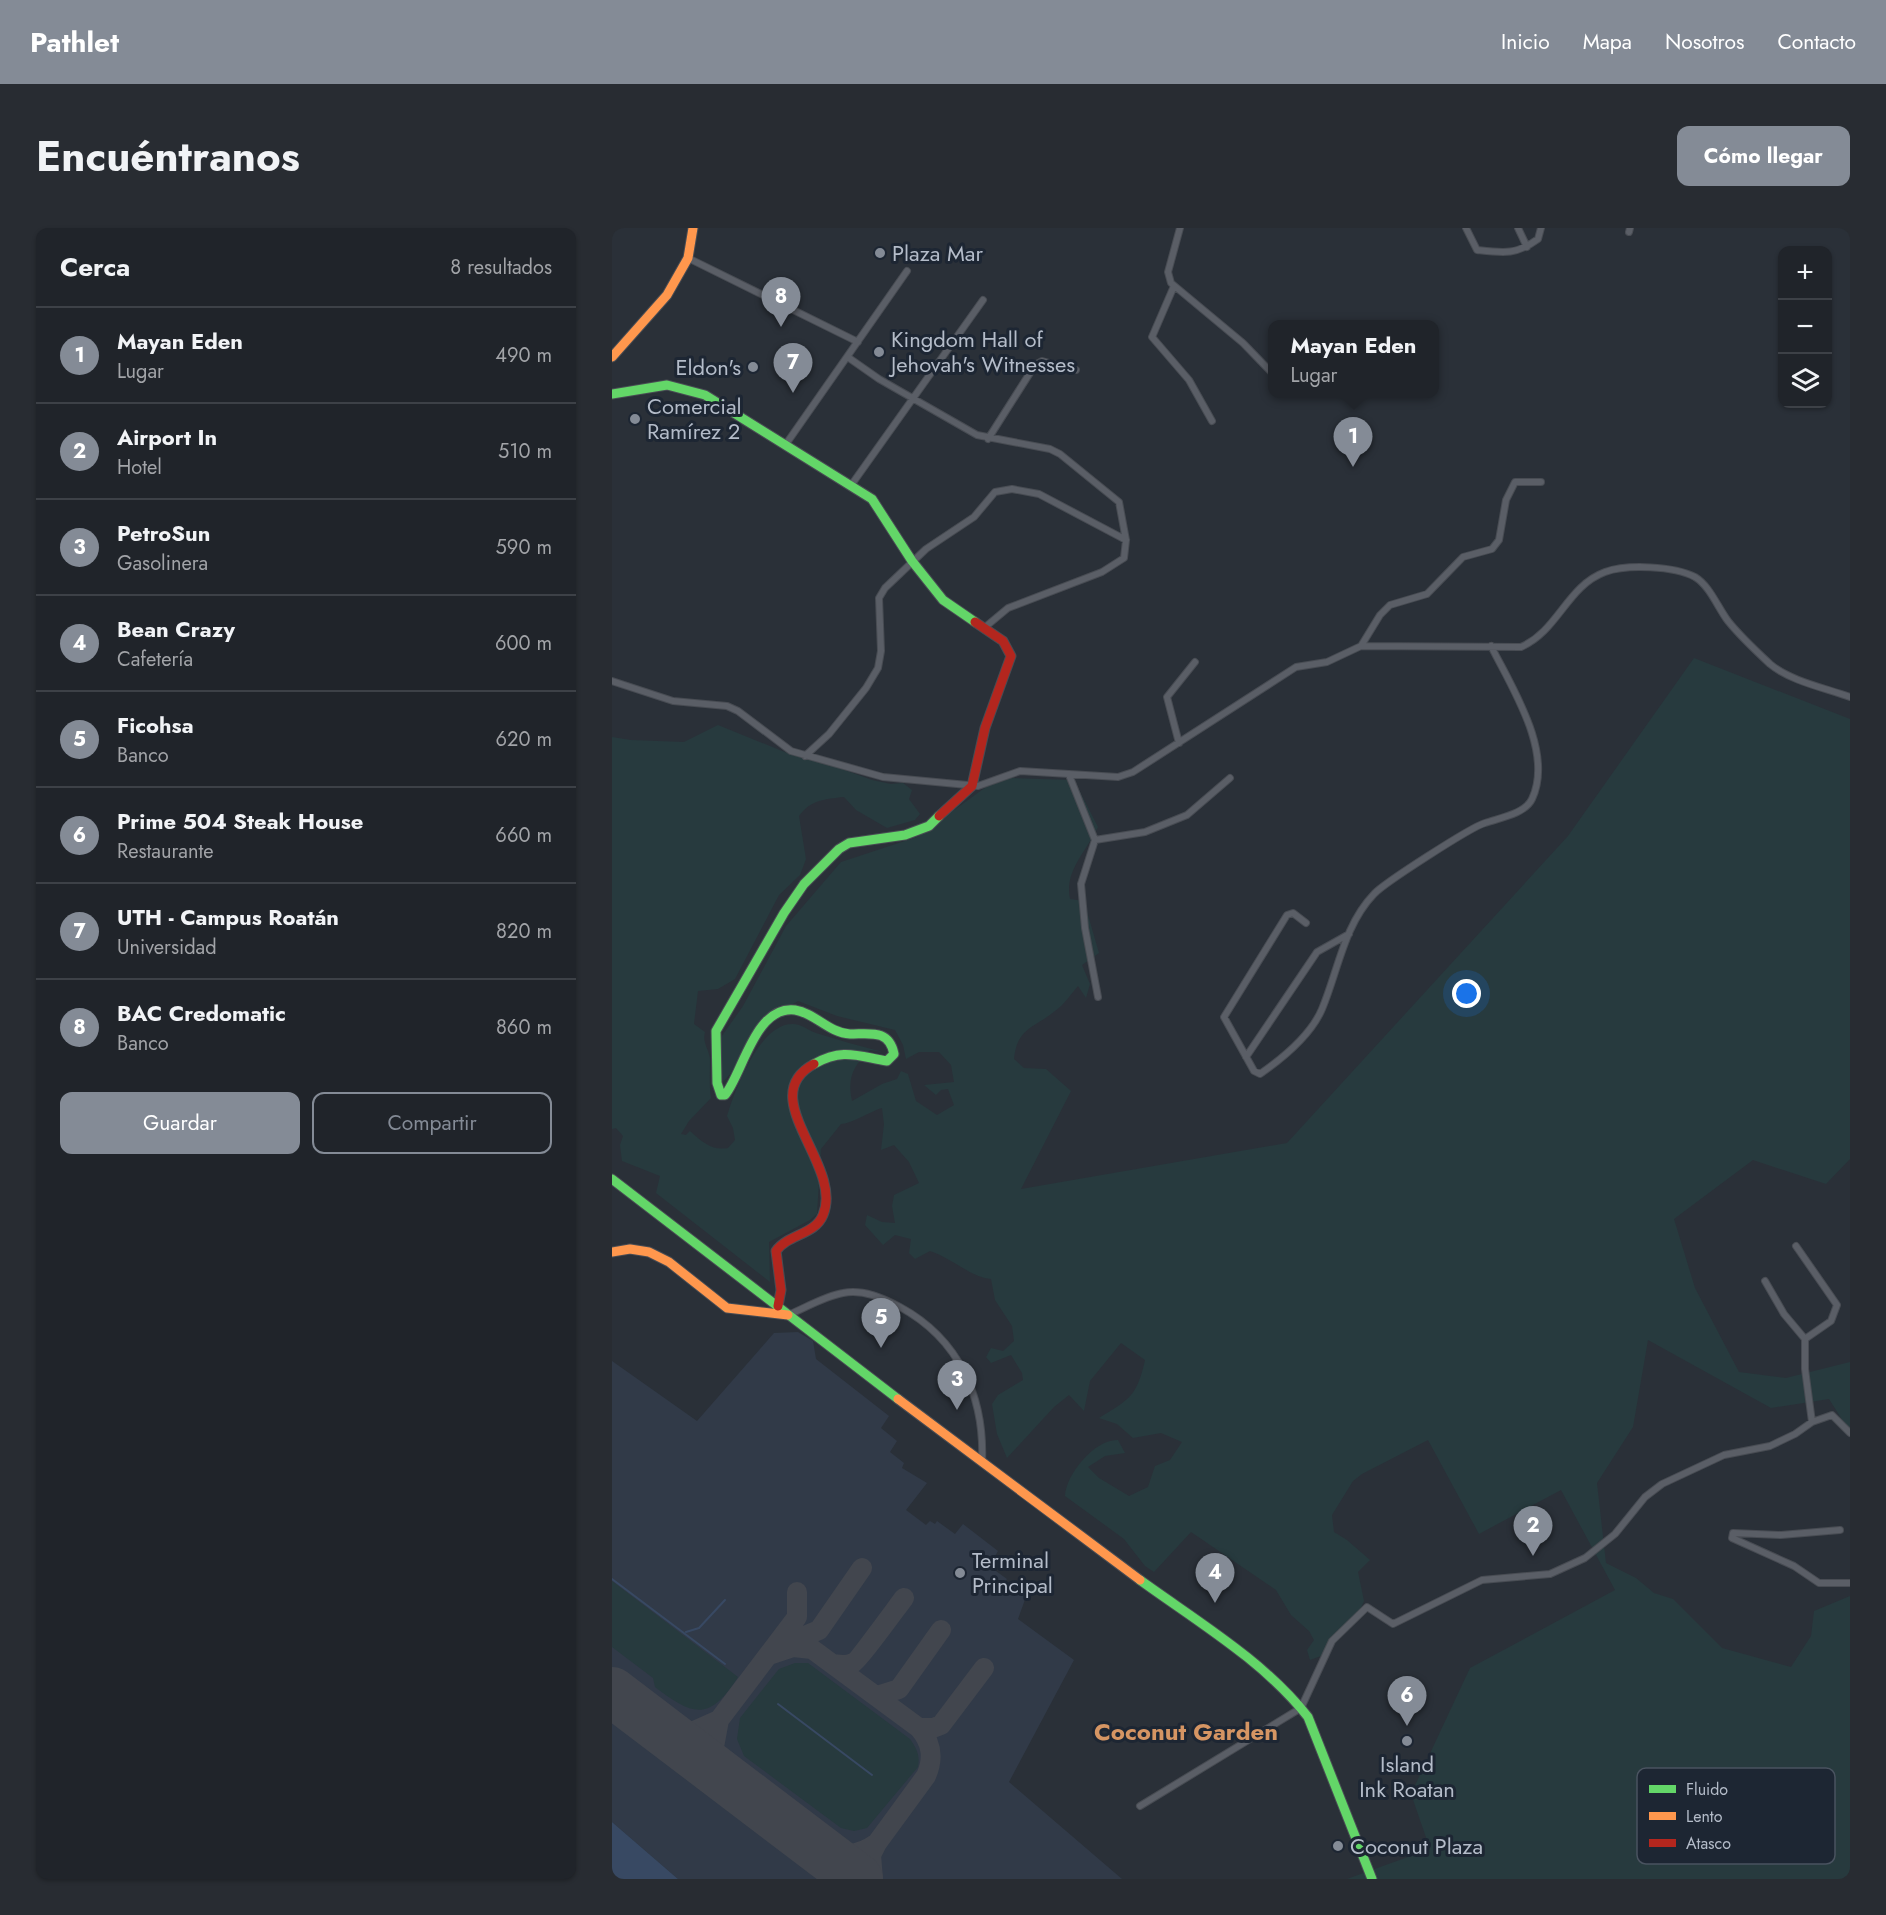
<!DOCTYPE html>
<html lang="es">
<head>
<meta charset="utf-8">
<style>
  :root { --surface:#20242a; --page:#282c32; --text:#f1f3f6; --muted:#a2a4a8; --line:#3d4147; --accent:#848b96 }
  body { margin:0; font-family:Jost,sans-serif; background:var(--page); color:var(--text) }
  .controls { position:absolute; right:18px; top:18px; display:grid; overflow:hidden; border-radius:12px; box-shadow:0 2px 4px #0004 }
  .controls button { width:54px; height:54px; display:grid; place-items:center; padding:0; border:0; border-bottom:2px solid var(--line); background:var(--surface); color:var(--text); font:30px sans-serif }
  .you { position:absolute; left:855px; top:766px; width:21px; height:21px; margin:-15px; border:4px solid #fff; border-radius:50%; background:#1a73e8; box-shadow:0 0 0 9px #1a73e833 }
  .badge { display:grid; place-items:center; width:39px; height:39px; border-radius:50%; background:var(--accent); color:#fff; font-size:20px; font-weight:700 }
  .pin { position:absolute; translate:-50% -50px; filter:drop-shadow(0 2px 3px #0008) }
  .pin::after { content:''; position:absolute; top:32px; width:21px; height:18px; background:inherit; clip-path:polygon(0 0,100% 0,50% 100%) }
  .popup { position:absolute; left:656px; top:92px; width:171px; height:78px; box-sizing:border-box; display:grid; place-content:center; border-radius:12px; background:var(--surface); filter:drop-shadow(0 2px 4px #0005); font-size:20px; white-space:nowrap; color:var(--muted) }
  .popup b { font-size:22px; color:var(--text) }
  .popup::after { content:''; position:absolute; left:50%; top:100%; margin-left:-12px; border:12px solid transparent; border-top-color:var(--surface) }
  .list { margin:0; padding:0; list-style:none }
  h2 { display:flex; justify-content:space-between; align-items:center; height:78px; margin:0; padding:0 24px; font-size:26px }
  h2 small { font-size:20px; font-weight:400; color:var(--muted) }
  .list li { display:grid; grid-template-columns:39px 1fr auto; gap:18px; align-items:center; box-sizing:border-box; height:96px; padding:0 24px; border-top:2px solid var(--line) }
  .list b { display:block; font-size:22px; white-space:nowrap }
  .list p { margin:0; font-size:20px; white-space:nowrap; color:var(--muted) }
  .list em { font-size:20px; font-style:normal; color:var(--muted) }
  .actions { display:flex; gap:12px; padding:18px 24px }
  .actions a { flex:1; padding:14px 0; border:2px solid var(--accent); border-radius:12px; text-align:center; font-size:21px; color:var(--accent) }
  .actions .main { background:var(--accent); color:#fff }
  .icon { flex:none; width:33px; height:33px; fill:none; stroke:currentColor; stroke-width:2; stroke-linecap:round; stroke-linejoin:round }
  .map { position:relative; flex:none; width:1238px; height:1651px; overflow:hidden; border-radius:12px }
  header { display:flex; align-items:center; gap:36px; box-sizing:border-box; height:84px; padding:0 30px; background:var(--accent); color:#fff }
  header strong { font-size:28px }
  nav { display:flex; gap:33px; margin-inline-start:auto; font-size:21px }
  .intro { display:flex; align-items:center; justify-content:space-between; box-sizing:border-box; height:144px; padding:0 36px }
  h1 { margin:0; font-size:42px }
  .button { padding:15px 27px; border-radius:12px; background:var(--accent); color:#fff; font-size:21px; font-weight:700 }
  main { display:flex; gap:36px; padding:0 36px }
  aside { flex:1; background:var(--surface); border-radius:12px; box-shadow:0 2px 4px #0004 }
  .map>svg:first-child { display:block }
  .airport { fill:#313a48 }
  .green { fill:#273a3e }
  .water { fill:#384963 }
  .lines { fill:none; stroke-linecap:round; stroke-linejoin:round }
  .stream { stroke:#384963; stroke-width:2 }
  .taxiway { stroke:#42464e; stroke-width:20 }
  .runway { stroke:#42464e; stroke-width:50 }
  .street-casing { stroke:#484c53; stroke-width:8 }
  .fast-casing { stroke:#484c53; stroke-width:11 }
  .slow-casing { stroke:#484c53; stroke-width:11 }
  .jam-casing { stroke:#484c53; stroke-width:11 }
  .street { stroke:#5a5e66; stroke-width:6 }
  .fast { stroke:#63d668; stroke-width:9 }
  .slow { stroke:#ff974d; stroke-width:9 }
  .jam { stroke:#b3261e; stroke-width:9 }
  .poi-dot { fill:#848b96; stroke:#1d2633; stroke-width:2 }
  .labels { text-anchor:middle; stroke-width:6; stroke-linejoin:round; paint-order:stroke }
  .poi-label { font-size:22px; fill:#b4bcc9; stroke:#1d2633; text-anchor:start }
  .neighbourhood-label { font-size:24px; font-weight:bold; fill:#d59563; stroke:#1d2633 }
  .key { fill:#1d2633; stroke:#4a5360; stroke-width:1.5 }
  .key-label { font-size:16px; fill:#b4bcc9 }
</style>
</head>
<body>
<header>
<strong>Pathlet</strong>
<nav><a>Inicio</a><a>Mapa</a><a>Nosotros</a><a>Contacto</a></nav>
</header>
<div class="intro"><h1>Encuéntranos</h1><a class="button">Cómo llegar</a></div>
<main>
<aside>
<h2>Cerca<small>8 resultados</small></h2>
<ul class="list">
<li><span class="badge">1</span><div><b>Mayan Eden</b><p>Lugar</p></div><em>490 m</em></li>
<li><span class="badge">2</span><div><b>Airport In</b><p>Hotel</p></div><em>510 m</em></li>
<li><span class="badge">3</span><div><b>PetroSun</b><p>Gasolinera</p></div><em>590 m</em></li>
<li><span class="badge">4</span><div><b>Bean Crazy</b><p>Cafetería</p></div><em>600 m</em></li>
<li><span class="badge">5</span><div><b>Ficohsa</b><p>Banco</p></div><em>620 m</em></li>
<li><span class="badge">6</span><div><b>Prime 504 Steak House</b><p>Restaurante</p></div><em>660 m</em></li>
<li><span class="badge">7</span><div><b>UTH - Campus Roatán</b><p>Universidad</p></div><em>820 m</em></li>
<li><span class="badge">8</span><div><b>BAC Credomatic</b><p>Banco</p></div><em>860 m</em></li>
</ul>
<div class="actions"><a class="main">Guardar</a><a>Compartir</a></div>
</aside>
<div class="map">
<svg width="1238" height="1651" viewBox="0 0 1238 1651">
  <rect width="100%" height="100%" fill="#2a3038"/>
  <path class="airport" d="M186,1104L201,1113L204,1131L277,1188L269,1200L285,1213L278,1224L292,1235L290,1240L315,1255L294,1282L314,1297L318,1293L323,1296L325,1293L343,1306L351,1296L386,1323L377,1338L395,1351L389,1359L394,1363L400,1356L415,1366L406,1391L462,1432L397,1554L510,1651H66L0,1594V1133L85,1193L162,1105Z"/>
  <path class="green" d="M1082,430L1238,491V931L1214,956L1141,932L1062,991L1083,1060L1127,1144L1174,1150L1238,1134V1204L1217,1171L1159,1180L1036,1112L1021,1199L985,1255L994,1335L1024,1350L1042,1365L1061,1371L1110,1420L1179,1439L1199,1408L1202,1383L1238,1368V1651H735L818,1621L799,1566L858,1440L1003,1362L949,1262L867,1306L816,1212L750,1246L741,1253L720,1287L722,1304L735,1312L758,1332L746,1344L752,1373L748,1382L709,1428L698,1432L695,1422L702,1412L697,1403L679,1387L664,1362L579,1304L542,1344L533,1338L512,1311L453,1268C454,1246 483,1211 506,1212L513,1225L493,1228L476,1239L487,1250L517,1268L536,1259L543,1238L558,1232L570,1214L549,1205L521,1210L505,1196L487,1190C518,1171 525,1168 533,1132L509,1115L478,1153L472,1183L457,1167L442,1179L395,1230L385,1206L380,1176L386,1167L411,1152L410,1145L399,1127L379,1135L374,1129L379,1120L391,1123L402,1113L400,1098L383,1072L379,1051C358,1049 340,1030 318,1023L303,1031L297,1025L299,1011L283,1007L271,1017L253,997L255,987L270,994L283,995L280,978L282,967L307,955L297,934L282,917L269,922L272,896L270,880C257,884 239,896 229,896L209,921L205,986L198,992L157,1014L158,1054L44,965L48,948L10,933L8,917L11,908L4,900L0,901V509L19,512L72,514L106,497L180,527L200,530L260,552L279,556L291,555L300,562L297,571L308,586L303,592L275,600L244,582L232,569C213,571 198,572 187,588L194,631L188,647L167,667L123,751L106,761L86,763L82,796L93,804C90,815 97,821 98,831C98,845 97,856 99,870L77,893L69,906L74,907L78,903C90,914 100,923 116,920L123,912L121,900L115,888C123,862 150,787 187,797C193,799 198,803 204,805C226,812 248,818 271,824L258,822C241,838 235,850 240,873L270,856L285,851L289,843L296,846L304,873L325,887L342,877L336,861L329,862L324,867L312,857L342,854L339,837L327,824H307L294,831L291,817L283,802L225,788L186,773L151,794L126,837L111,854L107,812L131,778L174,698L229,634L305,609L374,559L399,550L462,552L486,599C474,624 452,643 458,671L472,673L487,725L470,737L478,756L474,770L466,758C459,766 452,777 443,783C422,800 405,800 402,831L412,840L434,841L459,863L409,961L675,915L956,608Z
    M0,1353L126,1449C97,1495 80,1487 43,1459L41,1450L0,1419Z
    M183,1435H196L298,1511C305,1521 308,1527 306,1539L255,1600L242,1603L229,1600L132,1528L125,1511L128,1490L167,1441Z"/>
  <path class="water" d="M0,1594L66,1651H0Z"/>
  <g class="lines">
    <path class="stream" d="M0,1351L113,1436
      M74,1404L87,1400L113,1372
      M166,1476L260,1547"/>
    <path class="taxiway" d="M250,1340L207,1402L171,1417L157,1427L181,1419L200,1421L307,1500C320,1515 322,1530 314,1548L265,1615L259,1627L261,1651
      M222,1436C228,1437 235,1438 241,1435C246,1433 285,1379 292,1370
      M265,1468L287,1461L329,1402
      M307,1500H321L329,1497L372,1440
      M51,1502L80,1504L107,1492
      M118,1553L105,1532L102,1519L107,1492L185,1389V1364
      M207,1622C230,1629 245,1629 265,1615"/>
    <path class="runway" d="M0,1464L246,1651"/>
    <defs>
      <path id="street" d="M568,0L556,44L559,55L631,115L660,145
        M854,0L865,22C892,25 904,27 926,11L929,0
        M906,0L915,19
        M1017,4L1018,0
        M76,30L246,114
        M562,58L540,109L577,152L600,193
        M237,130L267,151L365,207L438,221L448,226L507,274L514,312L512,330L490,344L396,380L372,400
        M376,211L423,137L430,133L464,142
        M174,216L295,43
        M240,256L371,72
        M749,418L768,387L778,377L815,366L851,329L880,321L887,312L894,272L903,254H929
        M0,453L61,473L115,478L126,483L179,523L271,549L366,558L408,543L506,549L521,544L684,439L715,434L749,418L909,419C946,403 955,358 993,344C1015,336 1062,338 1083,349C1098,358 1106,380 1116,393C1128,408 1144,423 1158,436C1178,453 1213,460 1238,469
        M567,515L555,469L583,434
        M193,528L217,506L254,460L266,440L269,423L267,370L273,360L314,321L362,289L383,264L400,261L427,266L514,312
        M457,547L483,612L469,656L473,700L486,769
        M483,612L533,604L575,587L618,550
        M694,695L681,685L675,687L612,789L642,843L648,846C671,830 699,807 710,781C726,743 732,697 762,666C772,655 859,599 873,595C887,590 913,586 920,571C942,524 900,460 879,418
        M634,829L705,724L737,706
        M1184,1018L1225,1077L1219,1093L1193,1111
        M1153,1053L1172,1086L1193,1111
        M176,1087C193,1080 213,1068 231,1065C251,1061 271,1070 288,1079C347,1111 373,1169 370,1235
        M1193,1111V1141L1200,1194
        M1228,1302L1169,1307L1121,1305L1120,1310L1182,1338L1207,1355H1238
        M528,1578L689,1480L720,1413L755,1379L781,1396L870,1352L938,1346L973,1330L1003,1306L1033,1269L1050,1256L1112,1227L1158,1218L1183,1206L1200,1194L1220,1187L1238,1205"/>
      <path id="fast" d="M0,166L55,157L93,167L260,271L300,333L331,372L363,394
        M202,836C231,820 245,828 275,833L282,826C277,801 258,806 238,806C217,805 203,785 183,782C143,777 131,845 113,867H109L105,855L104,803L172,685L192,656L227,621L237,615L293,607L317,598L327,588
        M0,951L286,1171
        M528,1352C586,1394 652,1433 696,1489L760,1651"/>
      <path id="slow" d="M0,129L55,67L76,30L81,0
        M0,1024L18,1021L37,1024L57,1034L115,1080L176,1087
        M286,1171L528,1352"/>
      <path id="jam" d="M327,588L360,558L373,500L399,428L391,413L363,394
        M166,1078L169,1062L164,1023C176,1006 203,1007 211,987C232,937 141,869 202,836"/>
    </defs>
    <use href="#street" class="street-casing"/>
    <use href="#fast" class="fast-casing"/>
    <use href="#slow" class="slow-casing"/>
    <use href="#jam" class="jam-casing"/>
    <use href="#street" class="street"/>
    <use href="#fast" class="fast"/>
    <use href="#slow" class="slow"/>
    <use href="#jam" class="jam"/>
  </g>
  <g class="poi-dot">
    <circle cx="268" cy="25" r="6"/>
    <circle cx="267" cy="124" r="6"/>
    <circle cx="141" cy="139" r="6"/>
    <circle cx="23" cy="191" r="6"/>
    <circle cx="348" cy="1345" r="6"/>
    <circle cx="795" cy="1513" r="6"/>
    <circle cx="726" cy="1618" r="6"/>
  </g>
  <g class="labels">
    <g class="poi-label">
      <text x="280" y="33">Plaza Mar</text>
      <text x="279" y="119">Kingdom Hall of<tspan x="279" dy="25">Jehovah's Witnesses</tspan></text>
      <text x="129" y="147" text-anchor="end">Eldon's</text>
      <text x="35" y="186">Comercial<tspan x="35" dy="25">Ramírez 2</tspan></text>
      <text x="360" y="1340">Terminal<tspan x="360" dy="25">Principal</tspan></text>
      <text x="795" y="1544" text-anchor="middle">Island<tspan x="795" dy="25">Ink Roatan</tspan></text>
      <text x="738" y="1626">Coconut Plaza</text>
    </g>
    <g class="neighbourhood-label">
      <text x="574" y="1512">Coconut Garden</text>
    </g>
  </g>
  <rect x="1025" y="1540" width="198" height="96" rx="9" class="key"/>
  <rect x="1037" y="1557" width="27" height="8" fill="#63d668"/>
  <rect x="1037" y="1584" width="27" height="8" fill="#ff974d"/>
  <rect x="1037" y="1611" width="27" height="8" fill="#b3261e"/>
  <g class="key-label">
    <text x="1074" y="1567">Fluido</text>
    <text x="1074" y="1594">Lento</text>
    <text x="1074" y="1621">Atasco</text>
  </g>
</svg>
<div class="controls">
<button>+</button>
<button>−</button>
<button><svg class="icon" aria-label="layers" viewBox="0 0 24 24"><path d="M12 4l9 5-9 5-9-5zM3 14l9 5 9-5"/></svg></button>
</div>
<div class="you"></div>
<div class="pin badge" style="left:741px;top:239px">1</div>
<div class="popup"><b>Mayan Eden</b>Lugar</div>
<div class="pin badge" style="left:921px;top:1328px">2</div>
<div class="pin badge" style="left:345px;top:1182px">3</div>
<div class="pin badge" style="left:603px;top:1375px">4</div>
<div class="pin badge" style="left:269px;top:1120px">5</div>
<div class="pin badge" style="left:795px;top:1498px">6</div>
<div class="pin badge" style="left:181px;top:165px">7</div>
<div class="pin badge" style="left:169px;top:99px">8</div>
</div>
</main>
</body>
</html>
